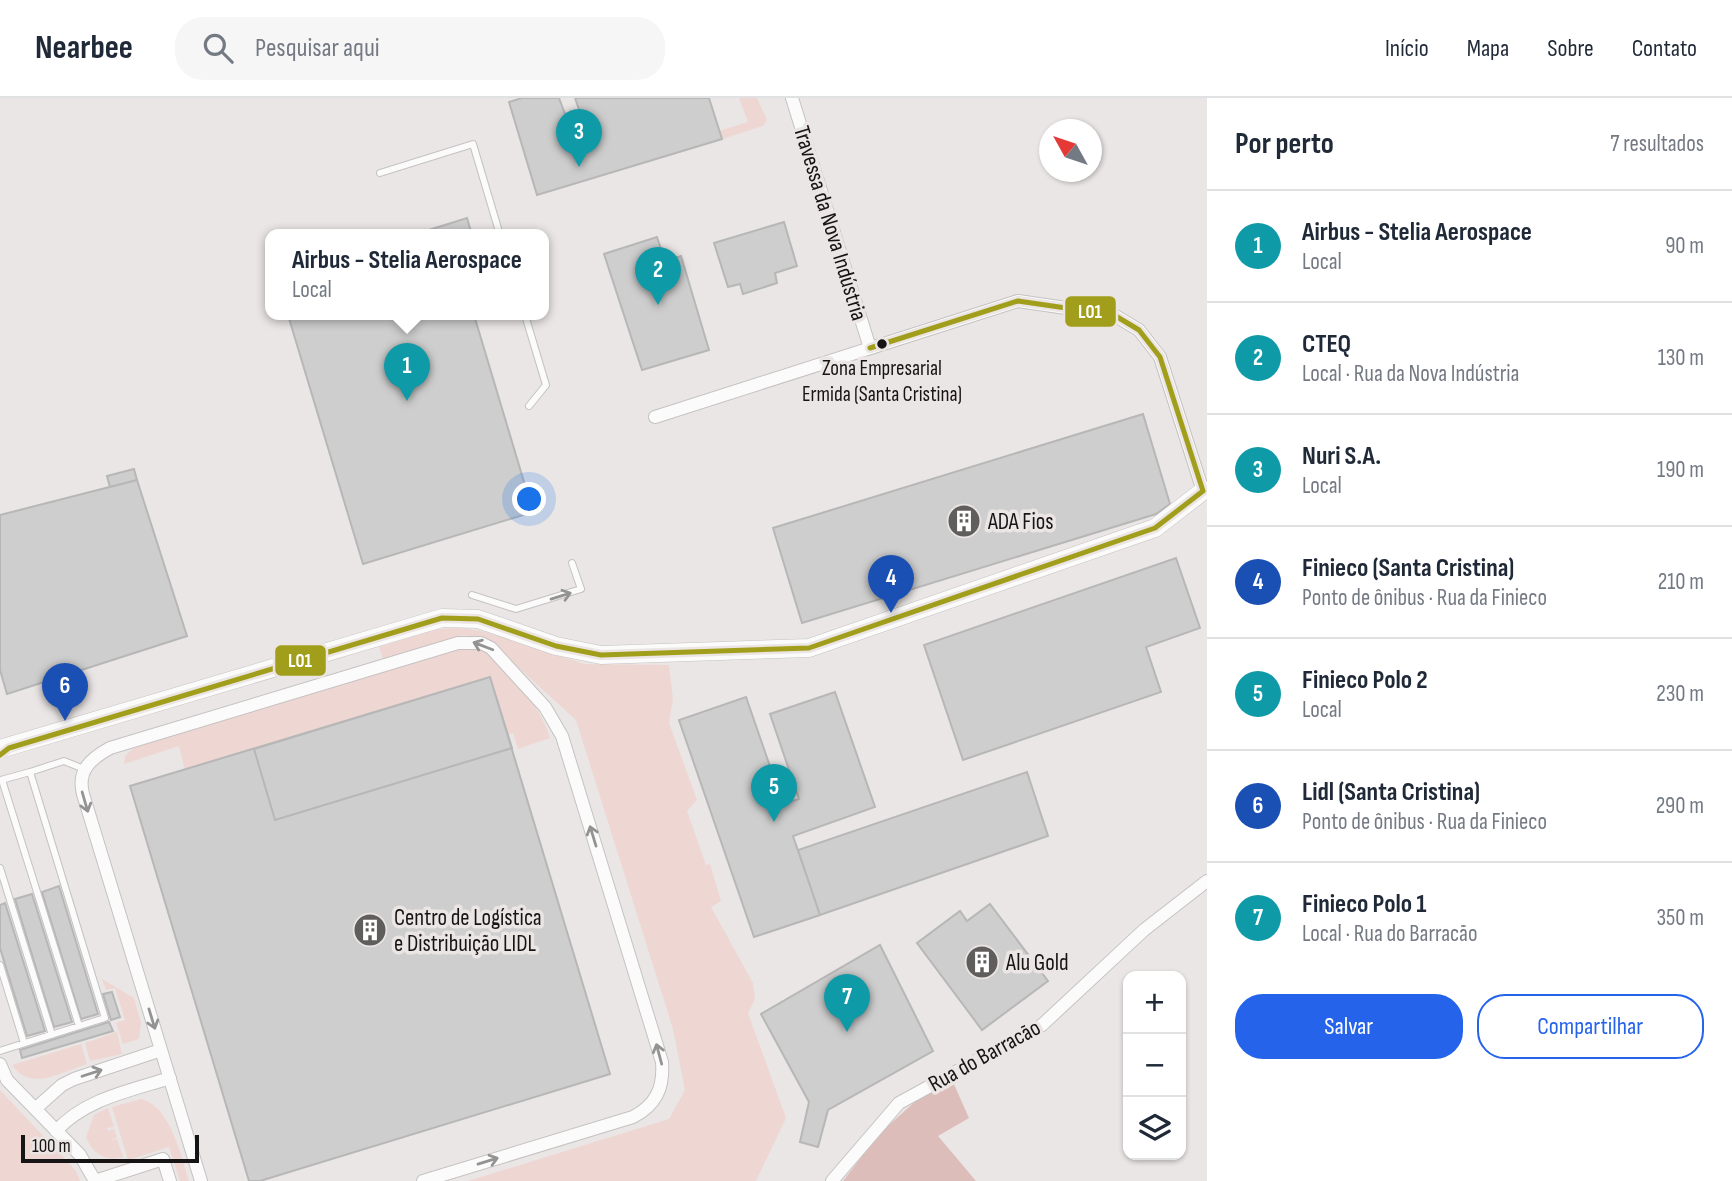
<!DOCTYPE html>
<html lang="pt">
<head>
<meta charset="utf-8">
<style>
  :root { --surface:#fff; --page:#f6f6f7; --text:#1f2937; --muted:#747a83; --line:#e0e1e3; --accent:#2563eb }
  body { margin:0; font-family:"Sofia Sans Condensed",sans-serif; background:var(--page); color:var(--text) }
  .controls { position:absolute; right:21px; bottom:21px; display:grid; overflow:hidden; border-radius:14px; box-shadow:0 2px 5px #0004 }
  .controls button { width:63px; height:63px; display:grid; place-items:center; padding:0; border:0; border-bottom:2px solid var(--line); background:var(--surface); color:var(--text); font:35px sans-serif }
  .compass { position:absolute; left:1039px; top:21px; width:63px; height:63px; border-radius:50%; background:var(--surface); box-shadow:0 2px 5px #0004; rotate:310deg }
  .scale { position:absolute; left:21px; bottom:18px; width:178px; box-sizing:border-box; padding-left:7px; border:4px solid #161414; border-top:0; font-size:19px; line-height:24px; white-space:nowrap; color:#161414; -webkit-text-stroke:5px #ebe5e4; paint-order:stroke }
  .you { position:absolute; left:530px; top:402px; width:24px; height:24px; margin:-18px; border:5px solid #fff; border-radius:50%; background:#1a73e8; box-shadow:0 0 0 10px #1a73e833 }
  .badge { display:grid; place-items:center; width:46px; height:46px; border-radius:50%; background:var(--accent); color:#fff; font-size:23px; font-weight:700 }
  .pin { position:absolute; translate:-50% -58px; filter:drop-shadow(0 2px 4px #0008) }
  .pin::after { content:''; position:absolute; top:37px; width:24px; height:21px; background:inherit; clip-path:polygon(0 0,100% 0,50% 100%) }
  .popup { position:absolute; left:265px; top:131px; width:284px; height:91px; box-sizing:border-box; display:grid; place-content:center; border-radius:14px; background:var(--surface); filter:drop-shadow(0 2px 5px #0005); font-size:23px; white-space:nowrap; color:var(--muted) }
  .popup b { font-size:26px; color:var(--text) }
  .popup::after { content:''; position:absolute; left:50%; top:100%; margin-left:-14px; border:14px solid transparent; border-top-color:var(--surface) }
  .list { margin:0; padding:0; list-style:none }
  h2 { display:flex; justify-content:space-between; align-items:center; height:91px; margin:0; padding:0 28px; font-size:30px }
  h2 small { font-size:23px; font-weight:400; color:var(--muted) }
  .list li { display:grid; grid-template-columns:46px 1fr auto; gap:21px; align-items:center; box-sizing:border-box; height:112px; padding:0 28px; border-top:2px solid var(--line) }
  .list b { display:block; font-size:26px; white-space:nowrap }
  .list p { margin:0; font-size:23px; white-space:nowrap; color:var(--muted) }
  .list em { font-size:23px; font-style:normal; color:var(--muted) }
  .actions { display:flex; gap:14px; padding:21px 28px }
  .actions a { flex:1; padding:16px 0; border:2px solid var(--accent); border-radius:28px; text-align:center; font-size:24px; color:var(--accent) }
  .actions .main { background:var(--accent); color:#fff }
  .icon { flex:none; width:38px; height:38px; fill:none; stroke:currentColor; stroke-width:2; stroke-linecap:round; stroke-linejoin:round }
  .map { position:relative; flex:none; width:1207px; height:1083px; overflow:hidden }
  header { display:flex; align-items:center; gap:42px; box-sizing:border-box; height:98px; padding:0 35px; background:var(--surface); border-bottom:2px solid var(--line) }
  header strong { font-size:33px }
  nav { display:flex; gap:38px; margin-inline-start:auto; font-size:24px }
  .search { width:490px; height:63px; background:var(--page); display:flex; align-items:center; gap:18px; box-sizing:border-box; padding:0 24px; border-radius:28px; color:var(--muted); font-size:26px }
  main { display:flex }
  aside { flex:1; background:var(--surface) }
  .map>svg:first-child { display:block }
  .green { fill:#eed6d3 }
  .forest { fill:#ddbdba }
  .building { fill:#cecece; stroke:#b7b7b7; stroke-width:2 }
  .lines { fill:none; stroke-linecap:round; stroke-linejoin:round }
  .lane-casing { stroke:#c5c2c1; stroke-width:8 }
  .street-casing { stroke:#c5c2c1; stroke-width:14 }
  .secondary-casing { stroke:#c5c2c1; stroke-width:19 }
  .lane { stroke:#fcfbfb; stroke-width:6 }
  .street { stroke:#fcfbfb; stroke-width:12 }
  .secondary { stroke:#fcfbfb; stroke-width:18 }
  .bus-1-casing { stroke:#ebe5e4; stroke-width:10 }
  .bus-1 { stroke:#a19e1c; stroke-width:5 }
  .oneway { stroke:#949393 }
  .bus-dot { fill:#161414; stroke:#ebe5e4; stroke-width:2.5 }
  .labels { text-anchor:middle; stroke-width:7; stroke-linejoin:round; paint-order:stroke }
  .bus-label { font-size:21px; fill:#161414; stroke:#ebe5e4 }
  .street-label { font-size:23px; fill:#161414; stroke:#ebe5e4 }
  .poi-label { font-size:23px; fill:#161414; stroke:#ebe5e4; text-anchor:start }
  .line-badge { stroke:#ebe5e4; stroke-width:2.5 }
  .badge-label { font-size:19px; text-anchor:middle; font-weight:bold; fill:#fff }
</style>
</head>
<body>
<header>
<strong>Nearbee</strong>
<div class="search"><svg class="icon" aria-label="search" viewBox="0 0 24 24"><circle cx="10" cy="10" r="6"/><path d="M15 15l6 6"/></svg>Pesquisar aqui</div>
<nav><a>Início</a><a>Mapa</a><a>Sobre</a><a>Contato</a></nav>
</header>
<main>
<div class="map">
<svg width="1207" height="1083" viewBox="0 0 1207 1083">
  <rect width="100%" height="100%" fill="#eae6e5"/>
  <path class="green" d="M739,0H757L767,22L763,28L722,41L719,33L748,24Z
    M460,530L481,533L585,566L669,567L673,601L669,625L697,702L687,713L706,767L710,766L721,803L711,809L753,885L755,901L748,915L786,1020L756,1083H468L669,1021L685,992L673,931L576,622L486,540L463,537L383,561L379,549L437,531Z
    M460,550C469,550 480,549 487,554C511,570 543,614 550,640L518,651L513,635L508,637L490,579L185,672L179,648L124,666L125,658L134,650Z
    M102,881L134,900L141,925L139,941L123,946L116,925L125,922L115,890L106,892Z
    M117,934L122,956L90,963L85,945Z
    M81,946L87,966C63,973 31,995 12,967Z
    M0,992L76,1073L80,1083H0Z
    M141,1001C170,1007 181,1058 189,1083H180L169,1049L128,1062L112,1009Z
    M108,1010L114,1029L107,1030L108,1033L114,1031L117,1039L110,1043L117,1041L123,1059C106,1064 92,1056 86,1039L94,1017Z"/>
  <path class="forest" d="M953,984L969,1020L938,1038L976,1083H843L881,1034L917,1002Z"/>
  <path class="building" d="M522,0H559L568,24L582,20L575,0H709L722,41L537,97L509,4Z
    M467,120L472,137H413Z
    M784,124L797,168L775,175L777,185L743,196L740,186L728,189L714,145Z
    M657,139L665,163L681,158L709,252L642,272L604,156Z
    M288,217H474L533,414L363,466Z
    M1143,316L1170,406L1156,416L802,525L773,430Z
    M134,371L137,382L110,389L107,378Z
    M137,382L187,538L7,596L0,572V417Z
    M1176,460L1200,530L1146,549L1161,594L963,662L924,547Z
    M490,579L610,976L260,1083H249L130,688Z
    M490,579L512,650L275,722L254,651Z
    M835,594L875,709L793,738L820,817L754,839L679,622L746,599L783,706L799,701L770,616Z
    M1027,674L1048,738L820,817L798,752Z
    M59,788L98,916L81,921L42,794Z
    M32,796L72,924L54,929L15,801Z
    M5,805L45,933L27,938L0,850V807Z
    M990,806L1048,883L982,932L917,845L960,813L967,823Z
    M880,847L933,953L828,1012L818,1049L800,1044L809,1004L761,916Z
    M112,894L120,919L111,922L103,896Z
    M109,924L113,933L22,960L20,952Z"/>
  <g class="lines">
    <defs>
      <path id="lane" d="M380,75L473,46L500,137
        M525,217L546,287L529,308
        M472,497L516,511L581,491L572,465
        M1,682L30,674
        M2,682L79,928
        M0,770L52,937
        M0,867L24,945
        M0,953L105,920L30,674L64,663L84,671"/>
      <path id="street" d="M792,0L870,250
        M655,319L1018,203L1114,217L1139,232L1160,259L1203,393L1207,390
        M0,966L7,982L80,1057L95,1083
        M35,1011L62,987L74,981L161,952
        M56,1033C85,1001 129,993 170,980
        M95,1083L163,1061L170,1083
        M201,1083L83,696C77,673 90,661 110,650L458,545H481L491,550L545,609L562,638L662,964C664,990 656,1007 633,1019L423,1083
        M832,1083L899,1005L1042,927L1144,832L1207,783"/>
      <path id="secondary" d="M0,651L442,520L478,521L556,548L601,557L809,550L1155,430L1203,393"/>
    </defs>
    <use href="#lane" class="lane-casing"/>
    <use href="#street" class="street-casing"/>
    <use href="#secondary" class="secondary-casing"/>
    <use href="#lane" class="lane"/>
    <use href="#street" class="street"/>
    <use href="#secondary" class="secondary"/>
    <defs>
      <path id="bus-1" d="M870,250L1018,203L1114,217L1139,232L1160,259L1203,393
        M0,657L9,650L442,520L478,521L556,548L601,557L809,550L1155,430L1203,393"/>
    </defs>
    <use href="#bus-1" class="bus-1-casing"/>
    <use href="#bus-1" class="bus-1"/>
  </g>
  <defs><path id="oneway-shaft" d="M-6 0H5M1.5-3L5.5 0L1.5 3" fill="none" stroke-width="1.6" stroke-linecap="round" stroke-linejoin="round" transform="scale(1.75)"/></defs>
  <g class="oneway">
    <use href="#oneway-shaft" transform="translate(561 498) rotate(-17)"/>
    <use href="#oneway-shaft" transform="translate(483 548) rotate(-159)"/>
    <use href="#oneway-shaft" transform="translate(85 704) rotate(74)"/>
    <use href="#oneway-shaft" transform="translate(593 738) rotate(-107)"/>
    <use href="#oneway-shaft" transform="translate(152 921) rotate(73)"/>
    <use href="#oneway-shaft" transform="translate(659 956) rotate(-105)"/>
    <use href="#oneway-shaft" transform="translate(92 975) rotate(-18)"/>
    <use href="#oneway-shaft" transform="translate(488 1063) rotate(-17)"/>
  </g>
  <defs>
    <symbol id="building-disc" viewBox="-11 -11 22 22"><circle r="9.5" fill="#605e5d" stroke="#ebe5e4"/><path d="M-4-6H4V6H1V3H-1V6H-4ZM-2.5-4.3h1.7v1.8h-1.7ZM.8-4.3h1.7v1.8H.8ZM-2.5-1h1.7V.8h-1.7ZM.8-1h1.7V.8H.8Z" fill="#fff"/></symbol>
  </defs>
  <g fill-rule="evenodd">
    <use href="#building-disc" x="945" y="404" width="38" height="38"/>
    <use href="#building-disc" x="351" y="813" width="38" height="38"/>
    <use href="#building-disc" x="963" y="845" width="38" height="38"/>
  </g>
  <circle class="bus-dot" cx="882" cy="246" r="6"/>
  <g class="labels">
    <g class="bus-label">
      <text x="882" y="277">Zona Empresarial<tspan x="882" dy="26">Ermida (Santa Cristina)</tspan></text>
    </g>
    <g class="street-label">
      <text transform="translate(831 125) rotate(73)" y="8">Travessa da Nova Indústria</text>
      <text transform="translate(984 957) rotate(-29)" y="8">Rua do Barracão</text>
    </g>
    <g class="poi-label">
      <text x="988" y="431">ADA Fios</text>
      <text x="394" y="827">Centro de Logística<tspan x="394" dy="26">e Distribuição LIDL</tspan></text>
      <text x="1006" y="872">Alu Gold</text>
    </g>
  </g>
  <g class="line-badge">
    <rect x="1064" y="197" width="53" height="33" rx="7" fill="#a19e1c"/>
    <rect x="274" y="546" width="53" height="33" rx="7" fill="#a19e1c"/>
  </g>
  <g class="badge-label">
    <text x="1090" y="220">L01</text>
    <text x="300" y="569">L01</text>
  </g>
</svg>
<div class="controls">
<button>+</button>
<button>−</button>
<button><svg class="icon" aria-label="layers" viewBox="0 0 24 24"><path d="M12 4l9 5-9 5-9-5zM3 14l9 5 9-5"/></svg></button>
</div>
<svg class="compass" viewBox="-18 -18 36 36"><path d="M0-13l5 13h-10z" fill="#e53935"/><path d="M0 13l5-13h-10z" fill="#747a83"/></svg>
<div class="scale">100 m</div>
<div class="you"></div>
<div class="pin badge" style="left:407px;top:303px;background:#0f9aa8">1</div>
<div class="popup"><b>Airbus - Stelia Aerospace</b>Local</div>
<div class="pin badge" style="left:658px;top:207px;background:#0f9aa8">2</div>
<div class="pin badge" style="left:579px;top:69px;background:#0f9aa8">3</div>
<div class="pin badge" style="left:891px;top:515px;background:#1a4fb4">4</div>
<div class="pin badge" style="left:774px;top:724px;background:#0f9aa8">5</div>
<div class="pin badge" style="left:65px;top:623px;background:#1a4fb4">6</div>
<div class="pin badge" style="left:847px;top:934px;background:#0f9aa8">7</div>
</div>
<aside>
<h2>Por perto<small>7 resultados</small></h2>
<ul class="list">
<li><span class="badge" style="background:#0f9aa8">1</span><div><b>Airbus - Stelia Aerospace</b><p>Local</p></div><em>90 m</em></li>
<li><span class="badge" style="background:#0f9aa8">2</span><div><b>CTEQ</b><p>Local · Rua da Nova Indústria</p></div><em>130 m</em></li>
<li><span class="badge" style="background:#0f9aa8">3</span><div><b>Nuri S.A.</b><p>Local</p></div><em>190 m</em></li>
<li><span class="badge" style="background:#1a4fb4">4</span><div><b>Finieco (Santa Cristina)</b><p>Ponto de ônibus · Rua da Finieco</p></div><em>210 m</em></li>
<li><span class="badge" style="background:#0f9aa8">5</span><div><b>Finieco Polo 2</b><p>Local</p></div><em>230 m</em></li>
<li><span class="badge" style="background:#1a4fb4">6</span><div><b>Lidl (Santa Cristina)</b><p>Ponto de ônibus · Rua da Finieco</p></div><em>290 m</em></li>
<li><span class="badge" style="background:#0f9aa8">7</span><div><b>Finieco Polo 1</b><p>Local · Rua do Barracão</p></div><em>350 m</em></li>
</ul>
<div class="actions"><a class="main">Salvar</a><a>Compartilhar</a></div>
</aside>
</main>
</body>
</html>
